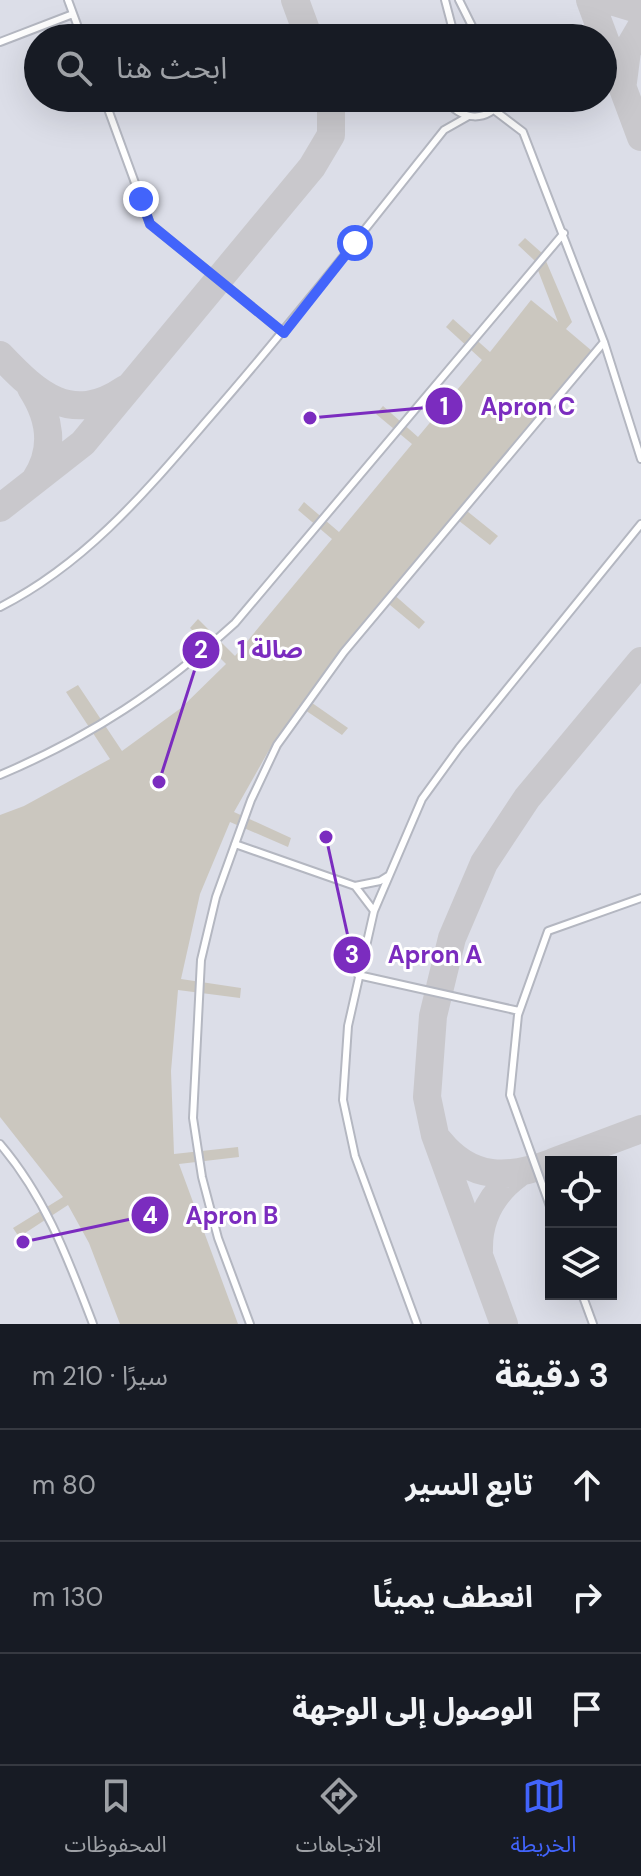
<!DOCTYPE html>
<html lang="ar">
<head>
<meta charset="utf-8">
<style>
  :root { --surface:#171b24; --page:#20242c; --text:#f1f3f6; --muted:#9ea1a6; --line:#363941; --accent:#4264fb }
  body { margin:0; font-family:"DM Sans","Noto Sans Arabic",sans-serif; background:var(--page); color:var(--text); direction:rtl }
  .controls { position:absolute; right:24px; bottom:24px; display:grid; overflow:hidden; border-radius:0px; box-shadow:0 8px 32px #0002 }
  .controls button { width:72px; height:72px; display:grid; place-items:center; padding:0; border:0; border-bottom:2px solid var(--line); background:var(--surface); color:var(--text); font:40px sans-serif }
  .stop { position:absolute; width:24px; height:24px; margin:-18px; border:6px solid #4264fb; border-radius:50%; background:#fff }
  .stop.end { background:#4264fb; border-color:#fff; box-shadow:0 2px 8px #0008 }
  .list { margin:0; padding:0; list-style:none }
  h2 { display:flex; justify-content:space-between; align-items:center; height:104px; margin:0; padding:0 32px; font-size:34px }
  h2 small { font-size:26px; font-weight:400; color:var(--muted) }
  .list li { display:grid; grid-template-columns:52px 1fr auto; gap:24px; align-items:center; box-sizing:border-box; height:112px; padding:0 32px; border-top:2px solid var(--line) }
  .list b { display:block; font-size:30px; white-space:nowrap }
  .list em { font-size:26px; font-style:normal; color:var(--muted) }
  .icon { flex:none; width:44px; height:44px; fill:none; stroke:currentColor; stroke-width:2; stroke-linecap:round; stroke-linejoin:round }
  .map { position:relative; flex:none; width:641px; height:1324px; overflow:hidden; direction:ltr }
  .search { position:absolute; background:var(--surface); box-shadow:0 8px 32px #0002; left:24px; right:24px; top:24px; height:88px; display:flex; align-items:center; gap:20px; box-sizing:border-box; padding:0 28px; border-radius:44px; color:var(--muted); font-size:30px }
  .sheet { height:440px; background:var(--surface) }
  nav { display:flex; justify-content:space-around; align-items:center; box-sizing:border-box; height:112px; border-top:2px solid var(--line); background:var(--surface); font-size:22px; color:var(--muted) }
  nav a { display:grid; justify-items:center; gap:4px }
  nav .on { color:var(--accent) }
  .map>svg:first-child { display:block }
  .airport { fill:#dcdee8; fill-rule:evenodd }
  .lines { fill:none; stroke-linecap:round; stroke-linejoin:round }
  .taxiway { stroke:#c9c8cc; stroke-width:28 }
  .building { fill:#cbc7bf }
  .service-casing { stroke:#b4b7c1; stroke-width:10 }
  .service { stroke:#fff; stroke-width:6 }
  .route { stroke:#4264fb; stroke-width:10 }
  .leader { fill:none; stroke:#7b2cbf; stroke-width:3 }
  .callout-dot { fill:#7b2cbf; stroke:#fff; stroke-width:3 }
  .mark-label { font-size:24px; text-anchor:middle; font-weight:bold; fill:#fff }
  .callout-label { font-size:24px; text-anchor:middle; font-weight:bold; fill:#7b2cbf; stroke:#fff; stroke-width:6; stroke-linejoin:round; paint-order:stroke }
</style>
</head>
<body>
<div class="map">
<svg width="641" height="1324" viewBox="0 0 641 1324">
  <rect width="100%" height="100%" fill="#efe9e1"/>
  <path class="airport" d="M0,0H641V1324H0ZM38,38H603V98H38ZM551,1162H611V1294H551Z"/>
  <g class="lines">
    <path class="taxiway" d="M295,0L309,38
      M590,0L641,137
      M608,0L641,10
      M623,82L627,51L641,27
      M0,355C37,394 71,426 125,389
      M31,388C50,417 56,449 35,480
      M0,508L83,443L312,167L331,135V98
      M440,1142C471,1180 508,1179 551,1163
      M553,1162L641,1129
      M479,1251C478,1218 492,1193 518,1174
      M504,1324L435,1135L427,1097L433,1016L452,938L484,863L527,798L641,661"/>
  </g>
  <path class="building" d="M525,238L543,254L572,322L566,329L592,351L462,507L498,536L490,545L454,517L391,592L425,622L419,629L384,600L305,698L348,728L342,735L299,706L268,752L234,812L291,838L288,847L230,822L200,894L181,979L241,988L240,998L178,990L171,1071L174,1154L238,1147L239,1157L179,1164L238,1324H120L89,1243L68,1205L19,1237L13,1228L63,1197L0,1117V815L24,806L110,759L66,692L78,685L122,751L181,708L226,664L190,628L198,619L235,656L332,539L298,510L304,502L339,532L412,444L376,414L383,406L418,437L482,360L446,327L453,319L490,352L531,300L558,322L534,260L518,245Z"/>
  <g class="lines">
    <defs>
      <path id="service" d="M68,0L82,38
        M445,0L455,38
        M459,0L478,38
        M0,42L73,14
        M104,98L150,224L284,333
        M445,98C459,121 489,124 503,98
        M494,110L523,132L604,342L641,459
        M0,607C87,563 147,490 210,417C291,324 367,227 444,130L467,117
        M0,775C92,736 161,690 235,623L564,233
        M235,844L355,886
        M374,911L355,886L380,881L388,876
        M358,975L519,1011
        M0,1144C46,1198 68,1259 93,1324
        M551,1209L510,1095L518,1015L548,931L641,898
        M582,1294L593,1324
        M250,1324L218,1238L202,1177L193,1118L201,960L216,897L251,800L277,745L344,652L604,342
        M417,1324L355,1156L343,1100L348,1026L374,911L422,799L459,748L641,524"/>
    </defs>
    <use href="#service" class="service-casing"/>
    <use href="#service" class="service"/>
  </g>
  <g class="lines">
    <path class="route" d="M141,199L150,224L284,333L355,243"/>
  </g>
  <path class="leader" d="M310 418L444 406M159 782L201 650M326 837L352 955M23 1242L150 1215"/>
  <g class="callout-dot">
    <circle cx="310" cy="418" r="8"/>
    <circle cx="159" cy="782" r="8"/>
    <circle cx="326" cy="837" r="8"/>
    <circle cx="23" cy="1242" r="8"/>
    <circle cx="444" cy="406" r="20"/>
    <circle cx="201" cy="650" r="20"/>
    <circle cx="352" cy="955" r="20"/>
    <circle cx="150" cy="1215" r="20"/>
  </g>
  <g class="mark-label">
    <text x="444" y="415">1</text>
    <text x="201" y="658">2</text>
    <text x="352" y="963">3</text>
    <text x="150" y="1224">4</text>
  </g>
  <g class="callout-label">
    <text x="528" y="415">Apron C</text>
    <text x="270" y="658">صالة 1</text>
    <text x="435" y="963">Apron A</text>
    <text x="232" y="1224">Apron B</text>
  </g>
</svg>
<div class="controls">
<button><svg class="icon" aria-label="locate" viewBox="0 0 24 24"><circle cx="12" cy="12" r="6"/><path d="M12 2v4M12 18v4M2 12h4M18 12h4"/></svg></button>
<button><svg class="icon" aria-label="layers" viewBox="0 0 24 24"><path d="M12 4l9 5-9 5-9-5zM3 14l9 5 9-5"/></svg></button>
</div>
<div class="stop" style="left:355px;top:243px"></div>
<div class="stop end" style="left:141px;top:199px"></div>
<div class="search"><svg class="icon" aria-label="search" viewBox="0 0 24 24"><circle cx="10" cy="10" r="6"/><path d="M15 15l6 6"/></svg>ابحث هنا</div>
</div>
<section class="sheet">
<h2>3 دقيقة<small>سيرًا · 210 m</small></h2>
<ul class="list">
<li><svg class="icon" aria-label="ahead" viewBox="0 0 24 24"><path d="M12 20V5M6 11l6-6 6 6"/></svg><div><b>تابع السير</b></div><em>80 m</em></li>
<li><svg class="icon" aria-label="right" viewBox="0 0 24 24"><path d="M7 20v-9h11M14 6l5 5-5 5"/></svg><div><b>انعطف يمينًا</b></div><em>130 m</em></li>
<li><svg class="icon" aria-label="arrive" viewBox="0 0 24 24"><path d="M6 21V4h12l-3 4 3 4H6"/></svg><div><b>الوصول إلى الوجهة</b></div></li>
</ul>
</section>
<nav>
<a class="on"><svg class="icon" aria-label="map" viewBox="0 0 24 24"><path d="M3 6l6-2 6 2 6-2v14l-6 2-6-2-6 2zM9 4v14M15 6v14"/></svg>الخريطة</a>
<a><svg class="icon" aria-label="directions" viewBox="0 0 24 24"><path d="M12 3l9 9-9 9-9-9zM9 14v-3h6M13 9l2 2-2 2"/></svg>الاتجاهات</a>
<a><svg class="icon" aria-label="saved" viewBox="0 0 24 24"><path d="M7 4h10v16l-5-4-5 4z"/></svg>المحفوظات</a>
</nav>
</body>
</html>
